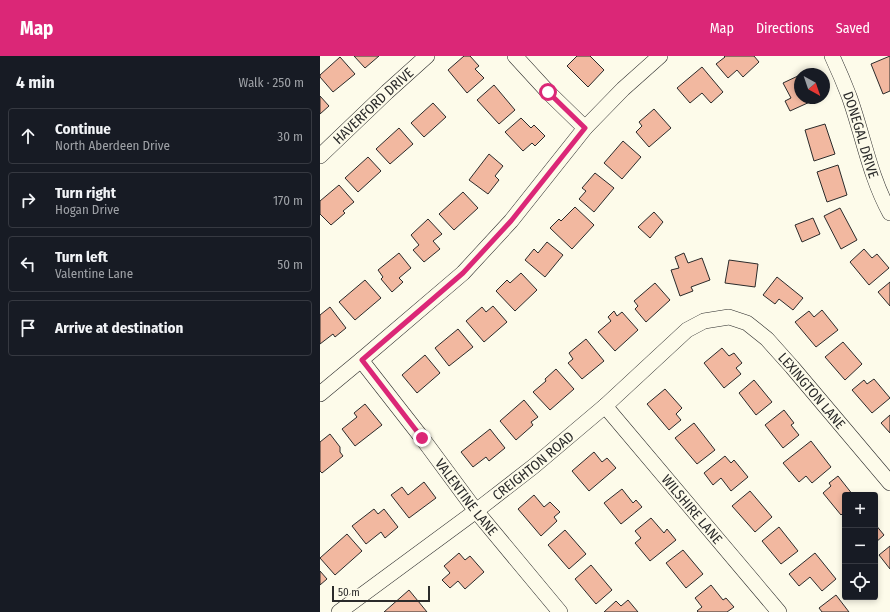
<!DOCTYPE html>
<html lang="en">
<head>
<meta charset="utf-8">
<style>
  :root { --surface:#171b24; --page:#242831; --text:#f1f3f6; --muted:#9ea1a6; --line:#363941; --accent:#db2777 }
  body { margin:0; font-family:"Fira Sans Condensed",sans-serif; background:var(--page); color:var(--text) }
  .controls { position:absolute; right:12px; bottom:12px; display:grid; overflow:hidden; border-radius:4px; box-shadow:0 2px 6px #0003 }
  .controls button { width:36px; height:36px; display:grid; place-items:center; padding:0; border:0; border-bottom:1px solid var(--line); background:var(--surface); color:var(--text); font:20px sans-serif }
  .compass { position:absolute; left:474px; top:12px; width:36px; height:36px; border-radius:50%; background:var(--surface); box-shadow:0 2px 6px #0003; rotate:140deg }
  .scale { position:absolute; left:12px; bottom:10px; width:98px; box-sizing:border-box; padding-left:4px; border:2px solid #2b2b2b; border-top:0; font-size:11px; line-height:14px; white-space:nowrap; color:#2b2b2b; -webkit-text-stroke:3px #fdfbea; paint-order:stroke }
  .stop { position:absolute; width:12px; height:12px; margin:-9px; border:3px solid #db2777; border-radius:50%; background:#fff }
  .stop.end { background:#db2777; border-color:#fff; box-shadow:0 1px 4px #0008 }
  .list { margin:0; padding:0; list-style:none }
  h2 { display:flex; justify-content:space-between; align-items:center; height:52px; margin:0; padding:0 16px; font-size:17px }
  h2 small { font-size:13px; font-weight:400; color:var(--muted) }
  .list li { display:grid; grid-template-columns:26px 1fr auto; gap:12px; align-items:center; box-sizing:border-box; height:56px; margin:0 8px 8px; padding:0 8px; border:1px solid var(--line); border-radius:4px }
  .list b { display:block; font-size:15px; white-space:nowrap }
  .list p { margin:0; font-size:13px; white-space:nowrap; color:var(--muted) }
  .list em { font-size:13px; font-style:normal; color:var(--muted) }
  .icon { flex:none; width:22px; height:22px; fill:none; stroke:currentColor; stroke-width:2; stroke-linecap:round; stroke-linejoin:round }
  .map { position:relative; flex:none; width:570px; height:556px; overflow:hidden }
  header { display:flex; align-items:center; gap:24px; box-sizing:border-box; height:56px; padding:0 20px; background:var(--accent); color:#fff }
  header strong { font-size:19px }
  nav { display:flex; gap:22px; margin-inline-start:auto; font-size:14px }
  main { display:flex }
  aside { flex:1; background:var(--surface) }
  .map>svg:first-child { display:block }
  .building { fill:#f2b8a0; stroke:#2b2b2b }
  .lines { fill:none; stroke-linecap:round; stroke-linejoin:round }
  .minor-casing { stroke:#2b2b2b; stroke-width:16 }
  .minor { stroke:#fdfbea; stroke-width:15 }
  .route { stroke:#db2777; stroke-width:5 }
  .labels { text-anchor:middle; stroke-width:3; stroke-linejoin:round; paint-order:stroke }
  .street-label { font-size:14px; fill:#2b2b2b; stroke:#fdfbea }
</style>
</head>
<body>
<header>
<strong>Map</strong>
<nav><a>Map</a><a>Directions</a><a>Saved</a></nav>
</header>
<main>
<aside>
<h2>4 min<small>Walk · 250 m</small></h2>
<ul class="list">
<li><svg class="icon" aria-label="ahead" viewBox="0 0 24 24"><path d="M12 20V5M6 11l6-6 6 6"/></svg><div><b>Continue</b><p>North Aberdeen Drive</p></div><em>30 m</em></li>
<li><svg class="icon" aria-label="right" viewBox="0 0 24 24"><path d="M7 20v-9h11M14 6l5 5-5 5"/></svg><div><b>Turn right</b><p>Hogan Drive</p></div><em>170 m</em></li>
<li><svg class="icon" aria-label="left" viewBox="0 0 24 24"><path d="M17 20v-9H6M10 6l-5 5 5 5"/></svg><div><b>Turn left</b><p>Valentine Lane</p></div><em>50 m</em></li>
<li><svg class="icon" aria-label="arrive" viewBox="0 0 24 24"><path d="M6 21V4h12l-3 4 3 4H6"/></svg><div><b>Arrive at destination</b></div></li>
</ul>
</aside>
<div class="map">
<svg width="570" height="556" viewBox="0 0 570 556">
  <rect width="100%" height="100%" fill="#fdfbea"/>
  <path class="building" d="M34,0H59L45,12Z
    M144,0H150L159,10L155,13L164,22L147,37L128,14Z
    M257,0H270L284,14L268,31L247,10Z
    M404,0H434L439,6L423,21L417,14L408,22L396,8L405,1Z
    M570,0V35L563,38L551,8Z
    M20,1L35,18L13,36L0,21V19Z
    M382,11L403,36L391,47L382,37L370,47L357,32Z
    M480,19V42H491L492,45L470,55L465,45L471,42L463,27Z
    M174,29L195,54L179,68L157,44Z
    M0,40L9,50L0,58Z
    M113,47L126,61L104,81L91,67Z
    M334,53L351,72L329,91L316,76L322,70L319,66Z
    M201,62L211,72L214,69L225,80L215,90L212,87L203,95L185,76Z
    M505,68L515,98L494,105L485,74Z
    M79,72L93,88L70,108L56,93Z
    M303,85L321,101L302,123L284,107Z
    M169,98L183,110L175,120L179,124L168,138L149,124Z
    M48,101L61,115L38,136L25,122Z
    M518,109L527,139L507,146L497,116Z
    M275,117L294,132L274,156L259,143L266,135L262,132Z
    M19,129L34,146L23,155L25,157L11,169L0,158V145Z
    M143,136L158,152L134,174L119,158Z
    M255,151L274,169L252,193L230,172L239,163L241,165Z
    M520,152L537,184L521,193L504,160Z
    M334,156L343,166L330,182L318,171Z
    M493,162L500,178L482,186L475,169Z
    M108,163L122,178L113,185L120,193L104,206L93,194L99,189L91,179Z
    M227,186L243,199L225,221L205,204L214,193L218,197Z
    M544,193L552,202L557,198L569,212L549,229L530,206Z
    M79,197L91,212L79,222L83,226L72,236L61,223L63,221L58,214Z
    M364,197L368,207L382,202L390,224L371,231L373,235L360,240L351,214L359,212L355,201Z
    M409,204L438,208L435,231L405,227Z
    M201,217L217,234L195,255L176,235L187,224L190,227Z
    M457,221L483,242L473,254L459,243L455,248L443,239Z
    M45,224L61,242L35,264L19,246Z
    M570,226V250L558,236Z
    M335,227L350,244L326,266L315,253L318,250L314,245Z
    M173,250L187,266L164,286L146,265L162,251L166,256Z
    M10,251L26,272L15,281L13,278L0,288V259Z
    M502,254L518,274L496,291L475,266L489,255L494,261Z
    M294,255L297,260L302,256L318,274L295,295L278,276L291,265L288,261Z
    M138,273L153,291L129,310L115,292Z
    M266,283L284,305L262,323L248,307L253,303L249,297Z
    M523,286L542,308L525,324L505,301Z
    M402,292L409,300L414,297L422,307L416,312L421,318L404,332L384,307Z
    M105,299L120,317L97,337L82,319Z
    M236,313L254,333L230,354L213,336L226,325L225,323Z
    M554,323L570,342L552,357L532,334L544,324L547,328Z
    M434,324L452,346L436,359L419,337Z
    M345,333L362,352L356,358L361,364L349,374L327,348Z
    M204,344L218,361L211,366L213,369L196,384L180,365Z
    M45,348L62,369L35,390L22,373L37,361L34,357Z
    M464,354L474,367L471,369L479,379L463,392L445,369Z
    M570,359V377L561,367Z
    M374,367L395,394L377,408L355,382Z
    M170,373L185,392L169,405L166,401L153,411L141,396Z
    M10,378L20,391V396L23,400L2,417L0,415V386Z
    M491,385L511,411L492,427L486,420L479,426L463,407Z
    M274,396L282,406L287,402L296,412L269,435L252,415Z
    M405,400L411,407L414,404L428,421L411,435L401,422L393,429L384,417Z
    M518,420L533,439H525V455L521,459L503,437L511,430L509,427Z
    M104,426L116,442L89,462L71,439L82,431L88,439Z
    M302,433L313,447L316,444L322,451L301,468L284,447Z
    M430,435L452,461L435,476L412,450Z
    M214,439L224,451L230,446L240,456L234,461L237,465L221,480L198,453Z
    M54,453L58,458L64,453L78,471L65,482L61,476L46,488L32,470Z
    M331,462L344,477L347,473L356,484L330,505L315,487L321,482L315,475Z
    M555,468L564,479L555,487Z
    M459,471L478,495L461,508L442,485Z
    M245,474L266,498L249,513L228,489Z
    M27,478L42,495L15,519L0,502Z
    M570,490V513L559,499Z
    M363,494L383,518L366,532L346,507Z
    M139,497L145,504L150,500L164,516L145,533L138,525L130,532L122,524L130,517L124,510Z
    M495,497L516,523L502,535L490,521L479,530L469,518Z
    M271,509L292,534L276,548L255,523Z
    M0,515L7,523L0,529Z
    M391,529L403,544L406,542L414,551L407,556H378L377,555L382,551L375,542Z
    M89,534L107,556H64Z
    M516,539L529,556H502L499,552Z
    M308,544L318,556H284L296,545L301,550Z"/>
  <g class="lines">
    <defs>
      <g id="minor">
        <path d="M195,0L228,36L265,72"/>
        <path id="s1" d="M512,0C518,13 524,27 529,40C543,79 550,121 570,157"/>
        <path id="s2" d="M0,100L67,36L107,0"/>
        <path id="s3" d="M41,304L102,382L156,455L240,556"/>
        <path d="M0,338L41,304L143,217L191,165L265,72L303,33L340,0"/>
        <path id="s4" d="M285,350L459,556"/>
        <path id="s5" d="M19,556L156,455L214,410L285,350L367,274L384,265L409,261L427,267L447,283L472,311L570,427"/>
      </g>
    </defs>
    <use href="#minor" class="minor-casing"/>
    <use href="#minor" class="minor"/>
  </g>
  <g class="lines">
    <path class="route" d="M102,382L42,304L143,217L191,165L265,72L228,36"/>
  </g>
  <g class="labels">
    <g class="street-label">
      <text dy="5" stroke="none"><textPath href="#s2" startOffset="73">HAVERFORD DRIVE</textPath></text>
      <text dy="5" stroke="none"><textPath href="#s1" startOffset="84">DONEGAL DRIVE</textPath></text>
      <text dy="5" stroke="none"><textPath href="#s5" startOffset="606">LEXINGTON LANE</textPath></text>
      <text dy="5" stroke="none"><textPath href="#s5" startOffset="243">CREIGHTON ROAD</textPath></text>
      <text dy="5" stroke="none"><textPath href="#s3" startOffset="173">VALENTINE LANE</textPath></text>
      <text dy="5" stroke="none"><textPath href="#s4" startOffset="135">WILSHIRE LANE</textPath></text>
    </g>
  </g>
</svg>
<div class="controls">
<button>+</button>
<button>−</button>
<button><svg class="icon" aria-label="locate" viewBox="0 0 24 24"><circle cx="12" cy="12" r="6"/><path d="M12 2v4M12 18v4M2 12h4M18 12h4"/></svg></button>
</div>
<svg class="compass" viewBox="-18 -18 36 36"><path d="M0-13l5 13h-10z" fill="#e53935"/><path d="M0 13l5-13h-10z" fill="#9ea1a6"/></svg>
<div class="scale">50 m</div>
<div class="stop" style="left:228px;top:36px"></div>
<div class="stop end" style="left:102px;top:382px"></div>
</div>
</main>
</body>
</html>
